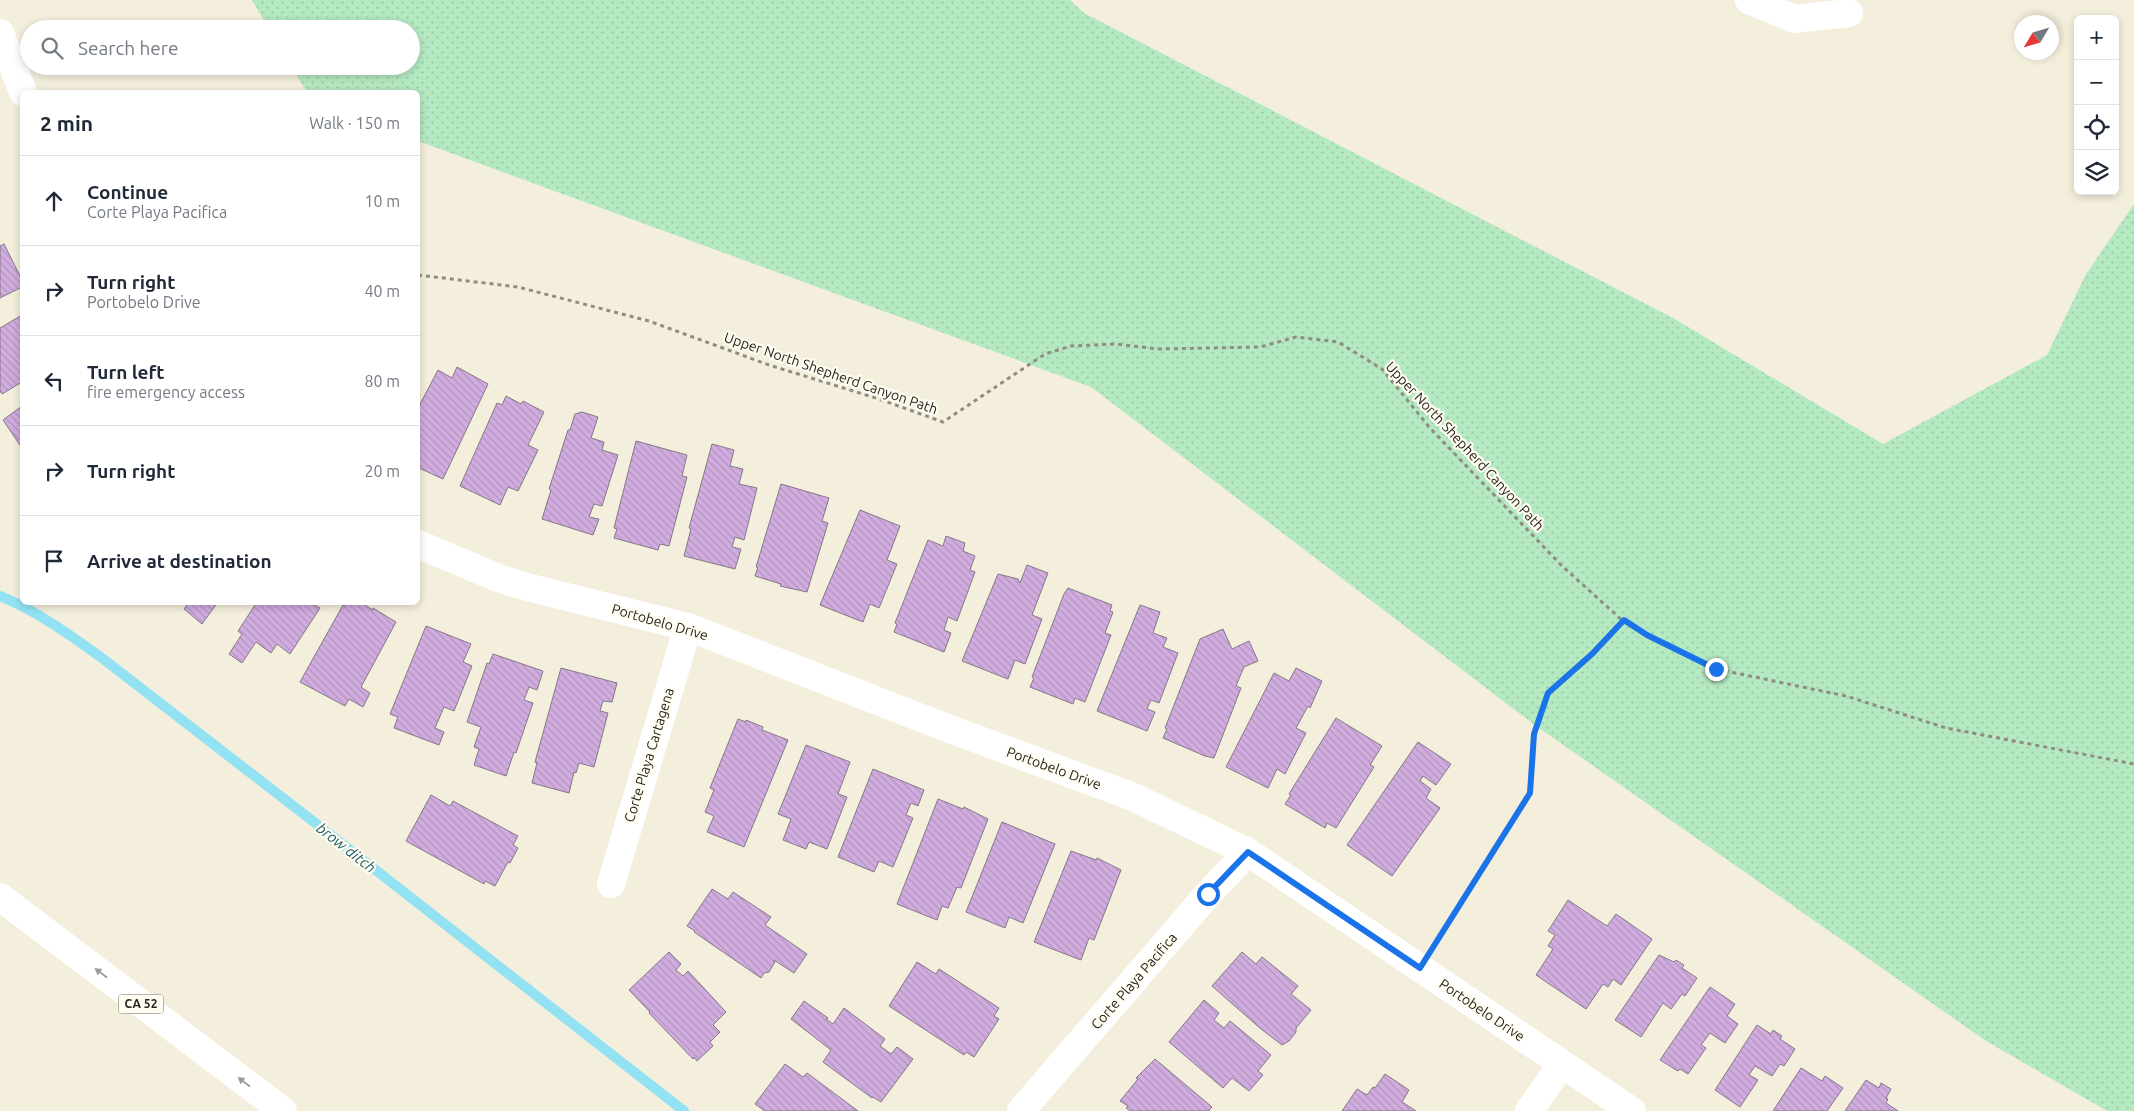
<!DOCTYPE html>
<html lang="en">
<head>
<meta charset="utf-8">
<style>
  :root { --surface:#fff; --page:#f6f6f7; --text:#1f2937; --muted:#747a83; --line:#e0e1e3 }
  body { margin:0; font-family:Ubuntu,sans-serif; background:var(--page); color:var(--text) }
  .controls { position:absolute; right:15px; top:15px; display:grid; overflow:hidden; border-radius:8px; box-shadow:0 2px 8px #0003 }
  .controls button { width:45px; height:45px; display:grid; place-items:center; padding:0; border:0; border-bottom:1px solid var(--line); background:var(--surface); color:var(--text); font:25px sans-serif }
  .compass { position:absolute; left:2014px; top:15px; width:45px; height:45px; border-radius:50%; background:var(--surface); box-shadow:0 2px 8px #0003; rotate:232deg }
  .stop { position:absolute; width:15px; height:15px; margin:-11px; border:4px solid #1a73e8; border-radius:50%; background:#fff }
  .stop.end { background:#1a73e8; border-color:#fff; box-shadow:0 1px 5px #0008 }
  .list { margin:0; padding:0; list-style:none }
  h2 { display:flex; justify-content:space-between; align-items:center; height:65px; margin:0; padding:0 20px; font-size:21px }
  h2 small { font-size:16px; font-weight:400; color:var(--muted) }
  .list li { display:grid; grid-template-columns:32px 1fr auto; gap:15px; align-items:center; box-sizing:border-box; height:90px; padding:0 20px; border-top:1px solid var(--line) }
  .list b { display:block; font-size:19px; white-space:nowrap }
  .list p { margin:0; font-size:16px; white-space:nowrap; color:var(--muted) }
  .list em { font-size:16px; font-style:normal; color:var(--muted) }
  .icon { flex:none; width:28px; height:28px; fill:none; stroke:currentColor; stroke-width:2; stroke-linecap:round; stroke-linejoin:round }
  .map { position:relative; flex:none; width:2134px; height:1111px; overflow:hidden }
  .search { position:absolute; background:var(--surface); box-shadow:0 2px 8px #0003; left:20px; top:20px; width:400px; height:55px; display:flex; align-items:center; gap:12px; box-sizing:border-box; padding:0 18px; border-radius:28px; color:var(--muted); font-size:19px }
  .panel { position:absolute; background:var(--surface); box-shadow:0 2px 8px #0003; left:20px; top:90px; width:400px; height:515px; border-radius:8px }
  .map>svg:first-child { display:block }
  .grass { fill:url(#grass-dots) }
  .lines { fill:none; stroke-linecap:round; stroke-linejoin:round }
  .stream { stroke:#92e2f3; stroke-width:10 }
  .building { fill:url(#building-back-hatch); stroke:#837887 }
  .path { stroke:#908d80; stroke-width:3; stroke-dasharray:4 4; stroke-linecap:butt }
  .minor { stroke:#fff; stroke-width:28 }
  .highway { stroke:#fff; stroke-width:28 }
  .oneway { fill:#9e9d9a }
  .route { stroke:#1a73e8; stroke-width:6 }
  .labels { text-anchor:middle; stroke-width:4.5; stroke-linejoin:round; paint-order:stroke }
  .shield { fill:#fffcf1; stroke:#68665d; stroke-width:1 }
  .shield-label { font-size:12px; font-weight:bold; fill:#27251e }
  .street-label { font-size:14px; fill:#27251e; stroke:#fffcf1 }
  .water-label { font-size:15px; font-style:italic; fill:#1e5f6b; stroke:#fffcf1 }
</style>
</head>
<body>
<div class="map">
<svg width="2134" height="1111" viewBox="0 0 2134 1111">
  <defs>
    <pattern id="grass-dots" width="8" height="8" patternUnits="userSpaceOnUse" patternTransform="scale(1.25)"><rect width="8" height="8" fill="#b4e9c1"/><path d="M2 2h.1M6 6h.1" fill="none" stroke="#9bc8a5" stroke-width="1.8" stroke-linecap="round"/></pattern>
    <pattern id="building-back-hatch" width="6" height="6" patternUnits="userSpaceOnUse" patternTransform="scale(1.25)"><rect width="6" height="6" fill="#d1acdf"/><path d="M-1 5l2 2M0 0l6 6M5-1l2 2" fill="none" stroke="#b394bf"/></pattern>
  </defs>
  <rect width="100%" height="100%" fill="#f4efdc"/>
  <path class="grass" d="M252,0H1070L1084,13L1673,318L1883,444L2047,355L2086,274L2134,204V1111H2107L1986,1041L1532,723L1091,387L418,141V92H307L291,66H411V29H269Z"/>
  <g class="lines">
    <path class="stream" d="M0,596C37,611 70,635 102,658C297,808 490,959 684,1111"/>
  </g>
  <path class="building" d="M4,244L22,280V287L0,298V246Z
    M22,315V382L2,394L0,391V328Z
    M457,367L488,384L443,479L419,468L418,470V408L438,370L452,378Z
    M506,396L521,404L523,401L544,412L528,445L538,450L518,491L508,487L500,505L460,486L497,403L502,405Z
    M22,406V448L3,420Z
    M582,412L598,417L591,438L604,442L602,450L618,455L602,506L594,504L589,517L599,519L593,535L542,519L551,490L549,489L568,430H570L575,414Z
    M636,441L687,455L682,476L687,477L669,546L660,544L658,550L614,538L617,529L614,528Z
    M712,444L734,450L730,466L743,469L739,484L757,488L744,540L735,537L732,547L741,549L735,569L684,556L691,529L689,528Z
    M781,484L829,498L822,521L828,523L807,592L780,586L781,584L755,576L758,567H756Z
    M860,510L900,526L887,560L897,564L879,608L870,604L863,622L820,605Z
    M946,536L965,543L963,551L975,556L970,570L975,572L957,621L948,617L944,630L951,633L944,652L894,632L897,624L895,623L928,540L943,546Z
    M1027,565L1048,573L1032,615L1042,619L1025,664L1015,660L1008,679L962,661L998,574L1018,579L1020,583Z
    M1068,588L1112,605L1110,611L1113,612L1105,633L1111,635L1085,702L1075,698L1073,704L1030,687L1034,678L1032,677L1064,594Z
    M189,602H218L202,624L184,609Z
    M257,602H314L313,604L320,608L290,654L277,644L271,653L256,642L242,663L229,654L242,634L238,631Z
    M346,602H360L373,610V608L396,622L361,687L370,693L363,707L349,699L345,706L300,682L343,605L345,606Z
    M1140,605L1160,612L1153,633L1167,638L1163,647L1178,653L1159,703L1151,700L1147,709L1155,712L1147,731L1097,711Z
    M426,626L471,644L463,662L472,666L454,711L444,707L435,728L444,732L439,745L394,728L398,717L390,714Z
    M1223,629L1232,649L1249,641L1258,661L1244,667L1236,686L1241,688L1214,758L1205,756L1163,738L1167,729L1165,728L1200,639Z
    M493,654L543,671L537,690L529,687L524,700L533,703L516,753L514,752L506,776L474,765L479,749L474,747L481,727L467,722L487,663L489,664Z
    M561,668L617,683L612,702L603,701L600,711L608,713L594,767L579,763L576,773L574,772L569,793L532,783L537,763L535,762Z
    M1296,668L1322,681L1310,708L1308,706L1296,728L1306,733L1285,774L1277,769L1268,788L1226,767L1274,673L1289,681Z
    M1336,718L1382,746L1370,765L1374,767L1336,828L1327,823L1325,828L1285,804L1291,795L1289,794Z
    M738,719L746,722V720L763,727L762,730L788,740L744,847L707,832L714,816L705,812L714,790L710,788Z
    M1418,742L1451,764L1436,785L1423,776L1420,781L1431,789L1426,798L1440,808L1392,876L1347,845Z
    M806,745L850,762L838,794L847,797L827,849L809,842L806,849L783,840L791,819L778,814Z
    M873,769L924,790L918,806L911,803L906,815L913,818L893,867L879,861L874,872L838,857Z
    M431,795L450,806L453,801L518,836L513,845L518,848L510,863L508,862L495,886L485,881L484,884L406,841Z
    M938,799L963,809L964,807L988,819L961,888L957,887L948,908L942,906L937,920L897,904Z
    M1002,822L1055,844L1023,923L1009,917L1005,928L966,912Z
    M1071,851L1096,860L1097,858L1121,870L1094,940L1089,938L1081,960L1034,942Z
    M712,889L728,899L733,892L771,917L765,925L807,954L794,973L774,960L775,962L769,972L764,973L761,978L694,932L695,931L687,926Z
    M1568,900L1607,926L1616,914L1652,939L1621,985L1613,979L1608,987L1603,984L1586,1009L1536,975L1553,949L1548,946L1555,935L1548,931Z
    M669,952L681,964L676,970L683,976L688,971L726,1012L713,1025L720,1032L710,1042L713,1046L697,1061L694,1057L693,1059L649,1013L650,1012L629,990Z
    M1242,952L1256,964L1262,957L1298,986L1291,994L1311,1010L1296,1028V1032L1289,1041L1282,1045L1261,1029L1212,986Z
    M1659,955L1674,962L1676,960L1684,965L1682,968L1697,978L1685,996L1682,994L1671,1009L1663,1003L1641,1037L1615,1020Z
    M917,962L936,974L939,969L999,1008L994,1016L999,1019L974,1057L966,1052L964,1055L889,1006Z
    M1710,987L1735,1004L1727,1016L1738,1024L1725,1043L1710,1033L1701,1045L1706,1048L1688,1074L1680,1069L1678,1071L1660,1060Z
    M1204,1000L1219,1013L1214,1020L1224,1028L1230,1021L1271,1055L1258,1071L1263,1075L1249,1091L1232,1078L1223,1088L1169,1042Z
    M804,1001L828,1018L826,1019L833,1024L844,1008L885,1039L880,1046L891,1054L897,1047L913,1059L881,1102L873,1097L872,1098L823,1062L831,1050L791,1019Z
    M1757,1025L1771,1034L1773,1030L1782,1036L1780,1039L1795,1049L1784,1066L1780,1064L1772,1076L1755,1066L1749,1075L1758,1080L1740,1107L1715,1090Z
    M1155,1059L1212,1107L1209,1110L1210,1111H1130L1126,1108L1128,1106L1120,1101L1138,1079L1136,1078Z
    M785,1064L803,1077L807,1073L858,1111H765L755,1104Z
    M1801,1068L1822,1081L1825,1076L1843,1088L1827,1111H1773Z
    M1385,1074L1409,1090L1402,1102L1416,1111H1342L1357,1089L1367,1095L1373,1087L1375,1088Z
    M1866,1080L1879,1088L1881,1083L1891,1089L1886,1098L1888,1099L1886,1103L1898,1111H1845Z"/>
  <g class="lines">
    <path class="path" d="M418,275L518,287L649,321L769,365L879,399L943,422L1045,354L1071,346L1115,344L1159,349L1260,347L1296,337L1338,342L1382,369L1430,428L1562,566L1623,621L1647,635L1716,669L1846,696L1946,728L2134,764
      M1436,943L1530,793L1534,735L1548,693L1592,654L1623,621"/>
    <path class="minor" d="M1749,0L1794,19L1849,13
      M0,33L23,92
      M418,544L498,578L527,587L688,627L947,728L1131,796L1248,852L1632,1111
      M611,884L688,627
      M1021,1111L1208,894L1248,852
      M1529,1111L1562,1064"/>
    <path class="highway" d="M0,897L283,1111"/>
  </g>
  <defs><path id="oneway-solid" d="M-6-.8H1V-3.2L6.5 0L1 3.2V.8H-6Z" transform="scale(1.25)"/></defs>
  <g class="oneway">
    <use href="#oneway-solid" transform="translate(101 973) rotate(-143)"/>
    <use href="#oneway-solid" transform="translate(244 1082) rotate(-143)"/>
  </g>
  <g class="lines">
    <path class="route" d="M1208,894L1248,852L1420,968L1530,793L1534,734L1548,693L1592,654L1624,620L1647,635L1716,669"/>
  </g>
  <g class="labels">
    <rect class="shield" x="118.5" y="994.5" width="45" height="19" rx="4"/>
    <g class="shield-label">
      <text x="141" y="1008">CA 52</text>
    </g>
    <g class="street-label">
      <text transform="translate(831 373) rotate(19)" y="5">Upper North Shepherd Canyon Path</text>
      <text transform="translate(1465 446) rotate(47)" y="5">Upper North Shepherd Canyon Path</text>
      <text transform="translate(660 622) rotate(16)" y="5">Portobelo Drive</text>
      <text transform="translate(649 755) rotate(-73)" y="5">Corte Playa Cartagena</text>
      <text transform="translate(1054 768) rotate(20)" y="5">Portobelo Drive</text>
      <text transform="translate(1134 981) rotate(-49)" y="5">Corte Playa Pacifica</text>
      <text transform="translate(1482 1010) rotate(34)" y="5">Portobelo Drive</text>
    </g>
    <g class="water-label">
      <text transform="translate(346 848) rotate(38)" y="5">brow ditch</text>
    </g>
  </g>
</svg>
<div class="controls">
<button>+</button>
<button>−</button>
<button><svg class="icon" aria-label="locate" viewBox="0 0 24 24"><circle cx="12" cy="12" r="6"/><path d="M12 2v4M12 18v4M2 12h4M18 12h4"/></svg></button>
<button><svg class="icon" aria-label="layers" viewBox="0 0 24 24"><path d="M12 4l9 5-9 5-9-5zM3 14l9 5 9-5"/></svg></button>
</div>
<svg class="compass" viewBox="-18 -18 36 36"><path d="M0-13l5 13h-10z" fill="#e53935"/><path d="M0 13l5-13h-10z" fill="#747a83"/></svg>
<div class="stop" style="left:1208px;top:894px"></div>
<div class="stop end" style="left:1716px;top:669px"></div>
<div class="search"><svg class="icon" aria-label="search" viewBox="0 0 24 24"><circle cx="10" cy="10" r="6"/><path d="M15 15l6 6"/></svg>Search here</div>
<section class="panel">
<h2>2 min<small>Walk · 150 m</small></h2>
<ul class="list">
<li><svg class="icon" aria-label="ahead" viewBox="0 0 24 24"><path d="M12 20V5M6 11l6-6 6 6"/></svg><div><b>Continue</b><p>Corte Playa Pacifica</p></div><em>10 m</em></li>
<li><svg class="icon" aria-label="right" viewBox="0 0 24 24"><path d="M7 20v-9h11M14 6l5 5-5 5"/></svg><div><b>Turn right</b><p>Portobelo Drive</p></div><em>40 m</em></li>
<li><svg class="icon" aria-label="left" viewBox="0 0 24 24"><path d="M17 20v-9H6M10 6l-5 5 5 5"/></svg><div><b>Turn left</b><p>fire emergency access</p></div><em>80 m</em></li>
<li><svg class="icon" aria-label="right" viewBox="0 0 24 24"><path d="M7 20v-9h11M14 6l5 5-5 5"/></svg><div><b>Turn right</b></div><em>20 m</em></li>
<li><svg class="icon" aria-label="arrive" viewBox="0 0 24 24"><path d="M6 21V4h12l-3 4 3 4H6"/></svg><div><b>Arrive at destination</b></div></li>
</ul>
</section>
</div>
</body>
</html>
